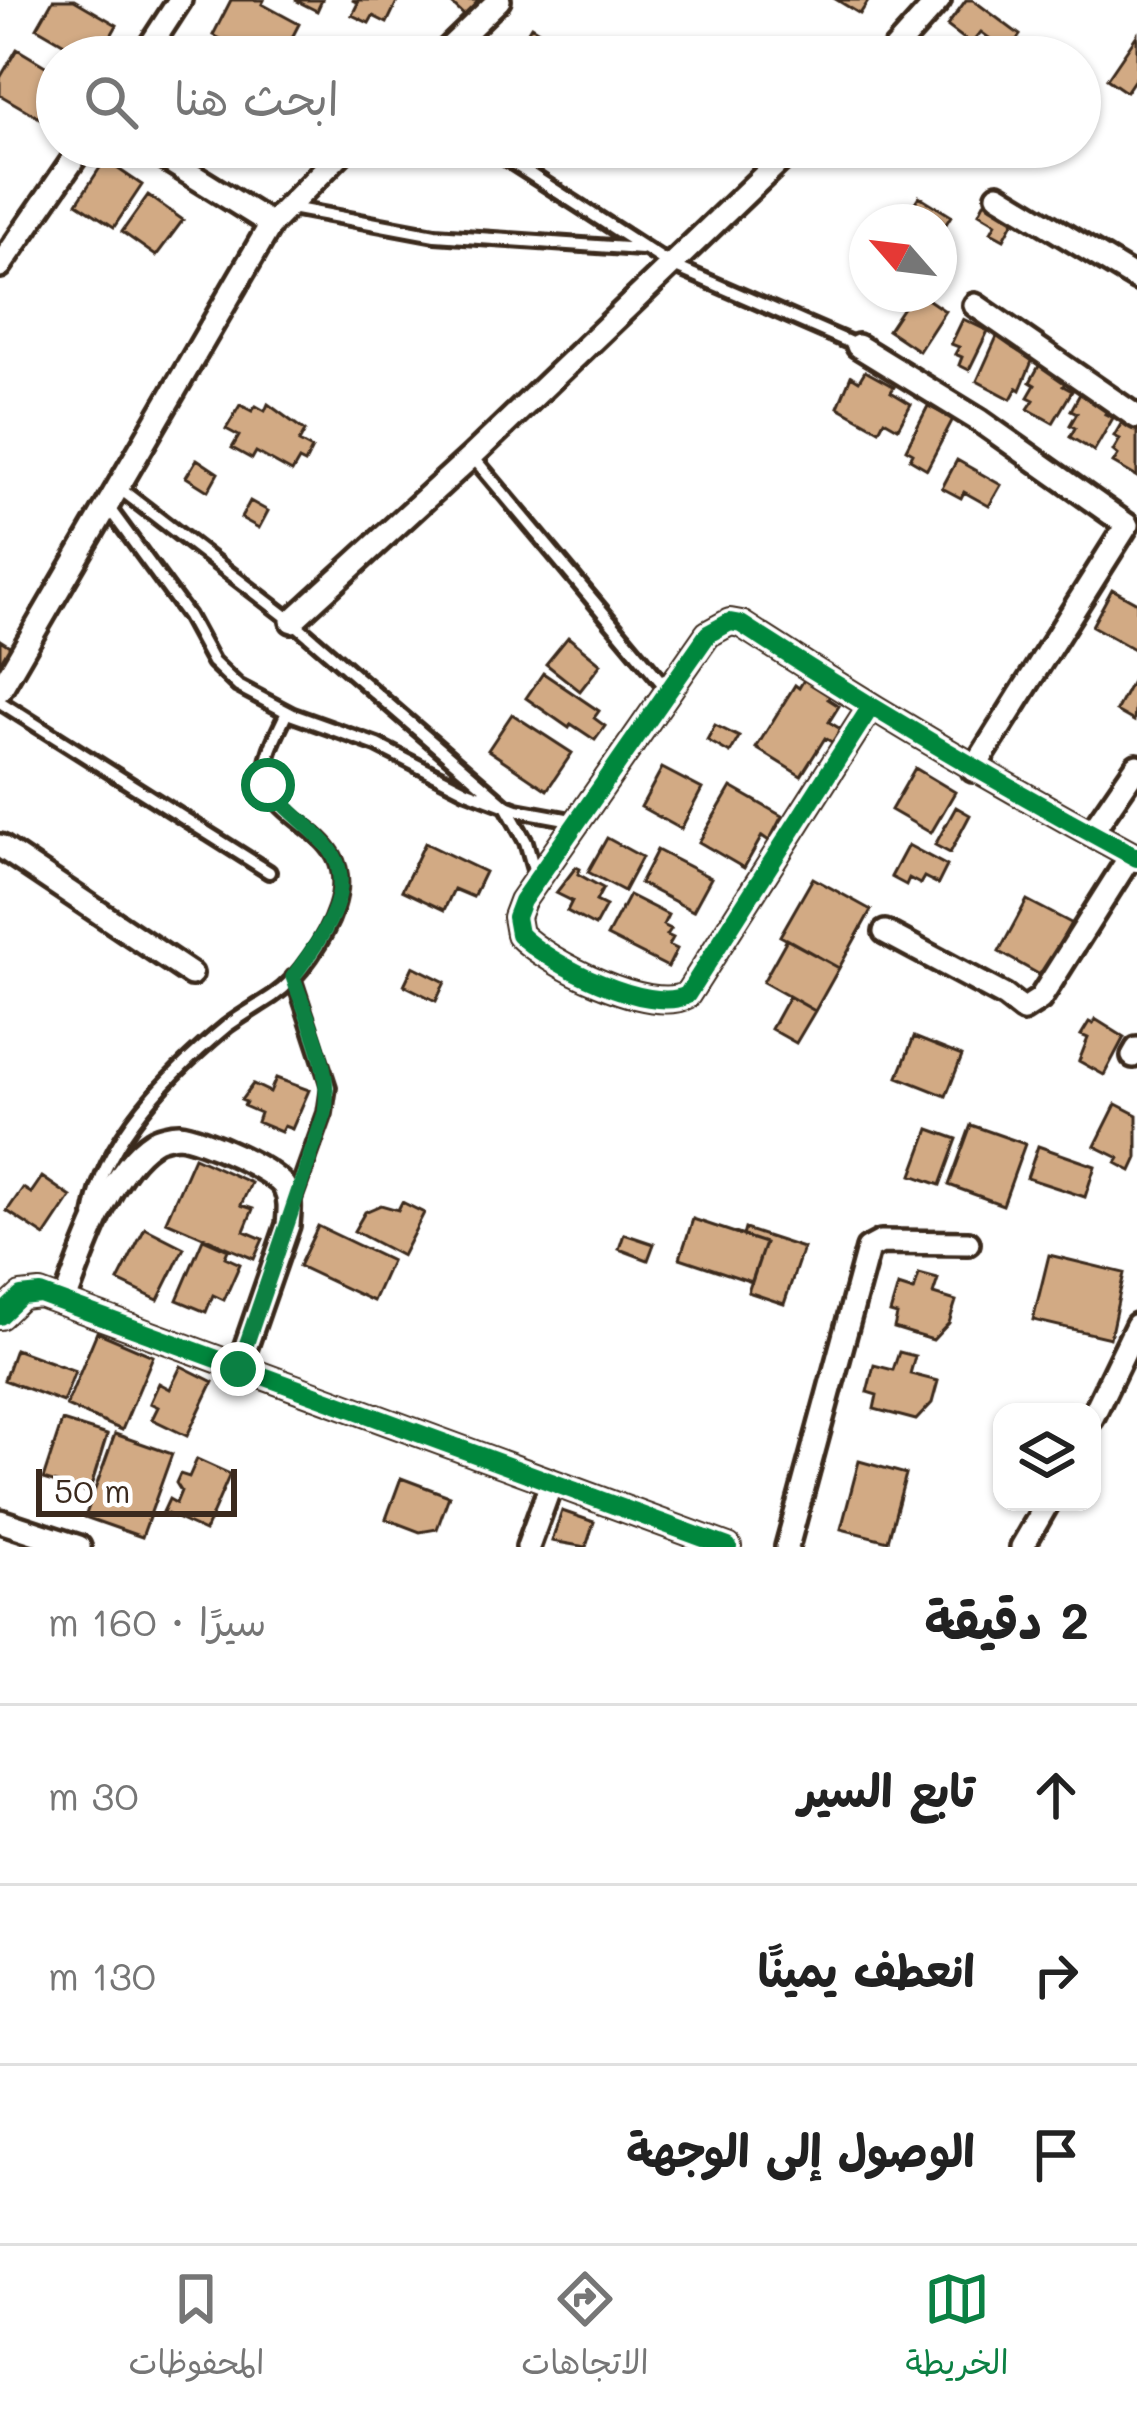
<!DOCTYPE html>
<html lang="ar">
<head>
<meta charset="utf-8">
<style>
  :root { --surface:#fff; --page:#f2f2f2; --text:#222; --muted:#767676; --line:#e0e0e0; --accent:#0b8043 }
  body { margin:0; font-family:Mali,"Playpen Sans Arabic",sans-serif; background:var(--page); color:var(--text); direction:rtl }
  .controls { position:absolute; right:36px; bottom:36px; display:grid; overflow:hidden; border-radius:24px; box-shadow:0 3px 9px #0004 }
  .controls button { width:108px; height:108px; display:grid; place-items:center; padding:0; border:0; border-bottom:3px solid var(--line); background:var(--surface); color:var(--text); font:60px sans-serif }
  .compass { position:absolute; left:849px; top:204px; width:108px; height:108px; border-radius:50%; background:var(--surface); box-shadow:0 3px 9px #0004; rotate:298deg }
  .scale { position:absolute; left:36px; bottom:30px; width:201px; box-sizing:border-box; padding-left:12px; border:6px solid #3b2a1e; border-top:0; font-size:33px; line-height:42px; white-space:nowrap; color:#3b2a1e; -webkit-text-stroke:9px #fff; paint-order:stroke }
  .stop { position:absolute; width:36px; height:36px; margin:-27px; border:9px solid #0b8043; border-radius:50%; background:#fff }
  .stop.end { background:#0b8043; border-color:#fff; box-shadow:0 3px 12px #0008 }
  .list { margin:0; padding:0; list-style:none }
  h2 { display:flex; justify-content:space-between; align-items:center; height:156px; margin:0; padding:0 48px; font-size:51px }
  h2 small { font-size:39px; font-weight:400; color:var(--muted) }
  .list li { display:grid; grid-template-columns:78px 1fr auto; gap:36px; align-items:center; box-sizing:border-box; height:180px; padding:0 48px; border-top:3px solid var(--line) }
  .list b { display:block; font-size:45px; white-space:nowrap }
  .list em { font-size:39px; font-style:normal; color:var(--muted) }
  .icon { flex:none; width:66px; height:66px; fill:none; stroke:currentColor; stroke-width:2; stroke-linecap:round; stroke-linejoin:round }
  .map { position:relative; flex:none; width:1137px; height:1547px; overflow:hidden; direction:ltr }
  .search { position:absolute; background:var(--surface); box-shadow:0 3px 9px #0004; left:36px; right:36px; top:36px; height:132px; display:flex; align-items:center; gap:30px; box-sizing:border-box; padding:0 42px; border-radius:66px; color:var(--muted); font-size:45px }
  .sheet { height:696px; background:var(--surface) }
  nav { display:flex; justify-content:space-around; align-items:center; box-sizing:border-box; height:168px; border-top:3px solid var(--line); background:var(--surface); font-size:33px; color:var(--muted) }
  nav a { display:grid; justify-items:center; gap:6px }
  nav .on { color:var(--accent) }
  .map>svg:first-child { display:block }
  .building { fill:#d2aa84; stroke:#3b2a1e; stroke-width:3 }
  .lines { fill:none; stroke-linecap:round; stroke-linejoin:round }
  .service-casing { stroke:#3b2a1e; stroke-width:20 }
  .minor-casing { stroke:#3b2a1e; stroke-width:30 }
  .service { stroke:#fff; stroke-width:10 }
  .minor { stroke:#fff; stroke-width:21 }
  .cycleway-casing { stroke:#fff; stroke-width:26 }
  .cycleway { stroke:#00873e; stroke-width:18 }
  .route { stroke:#0b8043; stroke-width:15 }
</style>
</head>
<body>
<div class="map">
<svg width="1137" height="1547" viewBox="0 0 1137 1547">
  <rect width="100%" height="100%" fill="#fff"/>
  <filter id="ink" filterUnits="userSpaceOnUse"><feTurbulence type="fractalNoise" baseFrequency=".00833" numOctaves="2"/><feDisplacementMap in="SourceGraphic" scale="24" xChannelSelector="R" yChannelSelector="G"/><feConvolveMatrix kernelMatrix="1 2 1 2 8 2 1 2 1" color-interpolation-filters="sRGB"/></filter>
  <g filter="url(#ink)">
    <path class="building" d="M53,0H74L117,25L99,57H87L37,28Z
      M231,0H264L262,4L299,24L282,57H256L213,35Z
      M295,0H322L317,11Z
      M352,0H398L387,23L373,16L369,23L352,15L358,3Z
      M457,0H479L465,16L453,5Z
      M837,0H869L860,14Z
      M966,0H973L1020,35L1008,52L981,32L971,44L947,26Z
      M531,26L580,57H512Z
      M1137,35V76L1126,92L1107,79Z
      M17,49L57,73V108L48,123L0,95V78Z
      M105,160L142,185L114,227L77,203Z
      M148,195L183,220L156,256L122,232Z
      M919,196L951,216L939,235V222H903Z
      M985,201L1016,217L1004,239L991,232L996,223L979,213Z
      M912,294H920L945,311L919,351L888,330Z
      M963,319L988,331L969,370L959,365L962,357L955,354L959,347L951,344Z
      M999,332L1017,342L1013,348L1033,359L1020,390L1017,388L1011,399L977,381Z
      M1040,364L1067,380L1063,386L1072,391L1053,423L1028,409L1034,400L1028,397L1035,385L1030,382Z
      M865,371L894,387L891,392L911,404L898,428L884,420L879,430L838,407L851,376L859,381Z
      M1081,392L1109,408L1105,414L1113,418L1094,451L1070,437L1075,428L1070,425L1077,413L1071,410Z
      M268,404L305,431L299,442L312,449L305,463L299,460L292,472L256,452L252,459L232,448L239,436L226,429L240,405L252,411L256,406L265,411Z
      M928,406L953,419L927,469L910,459L913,453L906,449Z
      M1124,419L1137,426V477L1113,463L1118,455L1113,451L1120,439L1114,436Z
      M197,459L218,473L208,491L186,477Z
      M957,460L1001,485L989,506L964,492L961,498L942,488Z
      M250,501L268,511L259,528L241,518Z
      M1112,589L1137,603V651L1092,626Z
      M568,637L601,664L580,691L546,664Z
      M0,640L11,647L0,665Z
      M543,673L599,711L594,718L605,726L595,740L571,724L569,728L526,698Z
      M805,678L831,694L828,699L839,706L829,722L844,731L835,744L825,738L801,776L756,748L795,685L799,688Z
      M1132,681L1137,684L1134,721L1116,711Z
      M512,714L572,753L547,790L488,750Z
      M715,725L739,737L730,753L707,740Z
      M662,768L702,789L681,829L641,807Z
      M915,768L955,792L931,833L891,810Z
      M731,787L782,816L769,841L762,836L744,868L699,842Z
      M956,807L970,815L950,853L935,845Z
      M607,838L642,857L624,891L588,872Z
      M425,843L485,872L473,897L454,889L444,910L402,890Z
      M908,845L947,866L938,884L924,877L920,884L909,878L906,885L891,877Z
      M657,850L711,878L693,911L640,883Z
      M576,867L580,869L578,874L603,888L596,901L606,906L595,926L567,911L572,901L556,893Z
      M813,878L871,910L839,968L780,936Z
      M629,895L668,915L663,925L671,929L667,935L673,938L669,945L677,949L668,967L607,936Z
      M1027,900L1071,923L1042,976L999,952Z
      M787,939L839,968L815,1011L763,982Z
      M413,966L445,982L436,1001L404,985Z
      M789,996L815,1011L796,1043L771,1029Z
      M1095,1019L1124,1037L1104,1075L1079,1061L1088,1038L1081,1035L1089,1022L1093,1024Z
      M914,1037L962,1056L946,1096L898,1077Z
      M276,1078L309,1090L292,1129L284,1126L281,1132L257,1122L260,1113L244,1106L246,1102L241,1100L253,1084L270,1092Z
      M1116,1104L1137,1115V1158L1131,1171L1116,1163L1119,1158L1095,1146Z
      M971,1125L1025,1144L1003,1205L949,1185Z
      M929,1129L957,1139L940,1185L912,1175Z
      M1038,1146L1095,1166L1085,1197L1027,1178Z
      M194,1157L251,1183L241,1205L253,1209L244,1231L263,1239L254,1259L166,1221Z
      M42,1177L71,1197L45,1236L7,1211L23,1188L31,1193Z
      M402,1202L424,1213L402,1256L354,1231L365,1212L381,1205L398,1210Z
      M693,1219L765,1243L752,1282L680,1258Z
      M318,1226L391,1261L373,1301L299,1266Z
      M145,1228L184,1248L158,1300L118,1281Z
      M745,1229L803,1248L784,1304L748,1292L765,1243L743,1236Z
      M624,1234L654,1244L648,1260L619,1249Z
      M203,1239L228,1250L225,1257L240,1264L224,1300L213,1295L206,1312L177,1300Z
      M1049,1255L1124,1273L1110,1338L1033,1320Z
      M919,1274L938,1279L933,1294L956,1301L949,1323L933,1340L894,1328L897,1315L890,1313L898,1286L914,1291Z
      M97,1332L153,1356L122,1430L66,1406Z
      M15,1349L75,1371L63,1402L4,1380Z
      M899,1352L915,1356L910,1374L938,1381L932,1403L916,1420L874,1409L877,1395L867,1392L874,1365L893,1370Z
      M181,1366L213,1382L187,1436L152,1419L158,1407L150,1403L159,1383L170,1389Z
      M62,1421L107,1435L89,1493L43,1479Z
      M115,1434L172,1454L142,1537L85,1517Z
      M197,1459L230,1474L205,1531L163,1512L169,1499L176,1503L181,1491L176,1483L180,1474L189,1477Z
      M859,1461L906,1474L888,1541L841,1529Z
      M401,1478L449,1496L437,1529L420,1532L386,1519Z
      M562,1511L594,1522L586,1547L552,1541Z"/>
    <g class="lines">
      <defs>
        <path id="service" d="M488,147L671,265L858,346
          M291,208L435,235L641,249
          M472,456L668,690
          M119,488L292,621L506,806L526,842L536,877
          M108,507L188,616L213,662L238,686L293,715L377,745L467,791L517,810L577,821
          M0,702L269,872
          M293,977L329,1087L325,1113L294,1199
          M91,1215C104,1139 170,1073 227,1026C242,1015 258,1006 273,996C300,978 326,938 336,908C362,828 266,828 266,772C266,751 279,731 287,712"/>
        <path id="minor" d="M143,57L180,0
          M440,57L499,0
          M888,57L939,0
          M147,147L271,224
          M998,195L1137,279
          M0,266L82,147
          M975,305L1137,417
          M858,346L980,421L1127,525L973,770
          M292,621L472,456L794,147
          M0,690L271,224L347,147
          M870,708L687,995C650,1015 547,963 519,934L516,917L522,901L708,634L730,622L741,624C870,708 1001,785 1137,858
          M1091,833L1137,766
          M0,846L191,974
          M885,932L1005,996L1023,1010L1040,999L1131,855
          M1133,1056L1137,1049
          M64,1303C82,1256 109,1170 153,1142C158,1138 172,1135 179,1135C200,1137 276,1170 285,1188C291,1200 289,1213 288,1225L238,1369
          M0,1316L21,1296L40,1294L728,1547
          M1092,1418L1137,1325
          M0,1521L79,1547
          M528,1547L551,1484
          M787,1547L868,1249L881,1242L968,1243
          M1022,1547L1048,1502"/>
      </defs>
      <use href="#service" class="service-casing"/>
      <use href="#minor" class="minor-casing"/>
      <use href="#service" class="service"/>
      <use href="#minor" class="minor"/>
      <defs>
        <path id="cycleway" d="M870,708L687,995C650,1015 547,963 519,934L516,917L522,901L708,634L730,622L741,624C870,708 1001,785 1137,858
          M0,1316L21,1296L40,1294L728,1547"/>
      </defs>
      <use href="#cycleway" class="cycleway-casing"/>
      <use href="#cycleway" class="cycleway"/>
    </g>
  </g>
  <g class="lines" filter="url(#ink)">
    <path class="route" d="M238,1369L325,1113C332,1066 308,1021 293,977C320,939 366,883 322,840C304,821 283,807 268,785"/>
  </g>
</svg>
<div class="controls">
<button><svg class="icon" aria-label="layers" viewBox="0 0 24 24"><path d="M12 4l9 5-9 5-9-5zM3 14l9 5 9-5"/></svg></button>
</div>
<svg class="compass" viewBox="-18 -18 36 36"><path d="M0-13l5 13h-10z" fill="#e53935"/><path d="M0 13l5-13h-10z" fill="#767676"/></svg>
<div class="scale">50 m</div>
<div class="stop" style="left:268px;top:785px"></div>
<div class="stop end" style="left:238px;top:1369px"></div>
<div class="search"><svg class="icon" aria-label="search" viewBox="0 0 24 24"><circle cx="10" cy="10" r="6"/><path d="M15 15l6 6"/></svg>ابحث هنا</div>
</div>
<section class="sheet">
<h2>2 دقيقة<small>سيرًا · 160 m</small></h2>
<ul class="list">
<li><svg class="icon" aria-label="ahead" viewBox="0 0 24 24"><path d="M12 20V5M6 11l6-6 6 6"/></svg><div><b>تابع السير</b></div><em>30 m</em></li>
<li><svg class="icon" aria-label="right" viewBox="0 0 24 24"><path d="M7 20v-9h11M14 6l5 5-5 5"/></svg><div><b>انعطف يمينًا</b></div><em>130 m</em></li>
<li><svg class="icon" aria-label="arrive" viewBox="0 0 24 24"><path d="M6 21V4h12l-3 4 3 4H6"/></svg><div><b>الوصول إلى الوجهة</b></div></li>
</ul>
</section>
<nav>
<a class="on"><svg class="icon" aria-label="map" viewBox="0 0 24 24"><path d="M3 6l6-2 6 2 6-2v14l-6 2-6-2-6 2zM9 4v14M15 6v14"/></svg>الخريطة</a>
<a><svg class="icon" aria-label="directions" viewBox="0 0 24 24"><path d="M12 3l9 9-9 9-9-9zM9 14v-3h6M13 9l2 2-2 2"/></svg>الاتجاهات</a>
<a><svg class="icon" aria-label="saved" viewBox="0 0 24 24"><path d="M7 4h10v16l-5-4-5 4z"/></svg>المحفوظات</a>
</nav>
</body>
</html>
